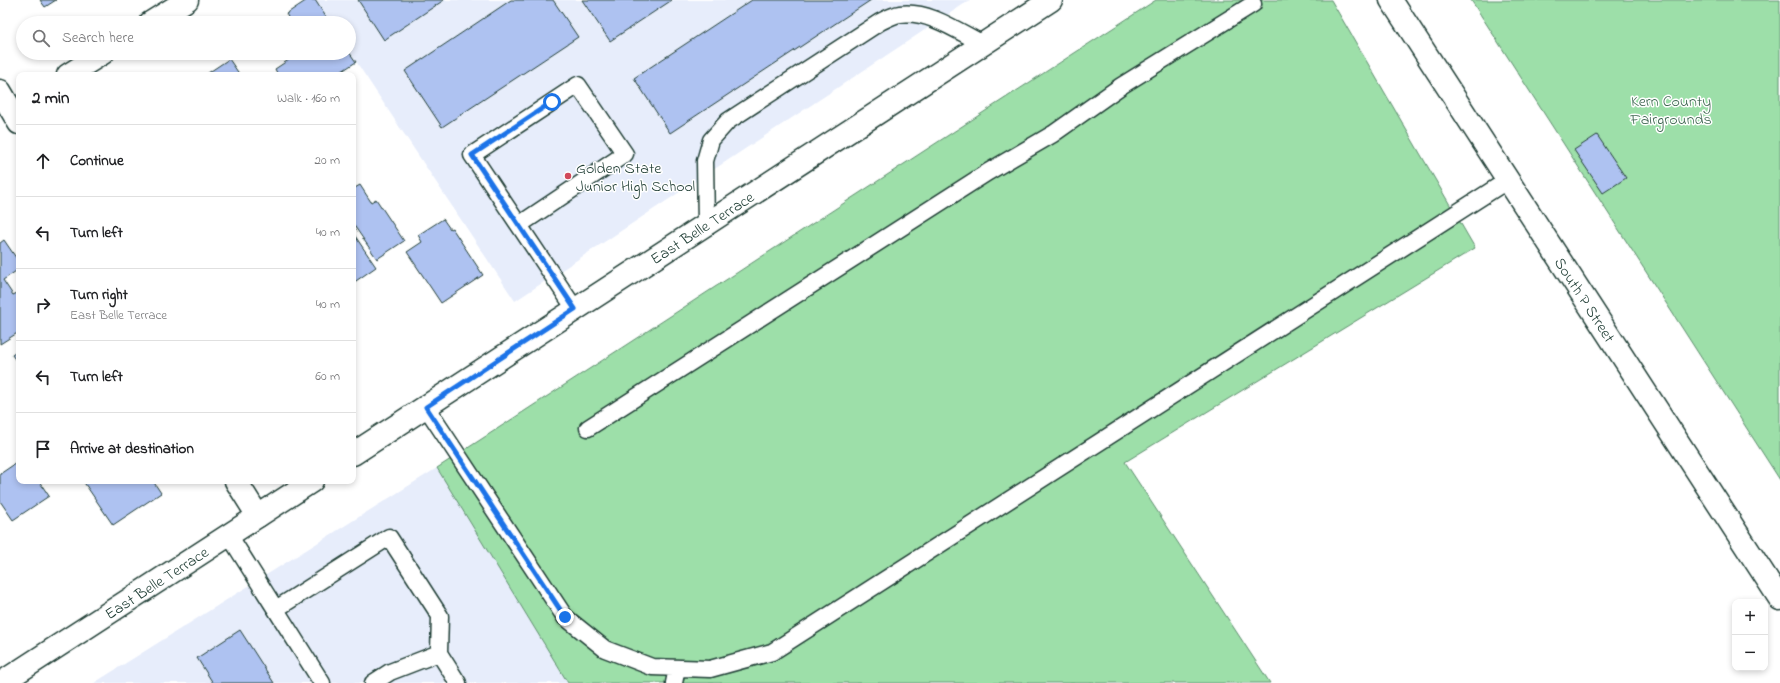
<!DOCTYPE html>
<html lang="en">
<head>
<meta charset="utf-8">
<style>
  :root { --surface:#fff; --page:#f6f6f6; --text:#202124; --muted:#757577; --line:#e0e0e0 }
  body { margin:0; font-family:"Indie Flower",sans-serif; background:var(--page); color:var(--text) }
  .controls { position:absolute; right:12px; bottom:12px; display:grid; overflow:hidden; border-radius:8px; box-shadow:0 2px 6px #0003 }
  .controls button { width:36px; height:36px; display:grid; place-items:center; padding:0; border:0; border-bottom:1px solid var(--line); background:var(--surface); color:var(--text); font:20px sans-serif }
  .stop { position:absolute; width:12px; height:12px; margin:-9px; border:3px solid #1a73e8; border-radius:50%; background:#fff }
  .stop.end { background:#1a73e8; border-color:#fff; box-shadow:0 1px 4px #0008 }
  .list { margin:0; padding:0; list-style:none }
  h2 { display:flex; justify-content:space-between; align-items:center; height:52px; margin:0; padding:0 16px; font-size:17px }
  h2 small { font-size:13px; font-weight:400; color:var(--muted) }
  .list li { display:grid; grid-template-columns:26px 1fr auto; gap:12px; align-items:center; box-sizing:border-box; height:72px; padding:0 16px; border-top:1px solid var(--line) }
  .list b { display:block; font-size:15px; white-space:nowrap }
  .list p { margin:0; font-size:13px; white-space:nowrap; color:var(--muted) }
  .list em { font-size:13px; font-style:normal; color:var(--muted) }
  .icon { flex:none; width:22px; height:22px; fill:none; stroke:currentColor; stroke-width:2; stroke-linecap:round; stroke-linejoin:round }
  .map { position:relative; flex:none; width:1780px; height:683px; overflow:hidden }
  .search { position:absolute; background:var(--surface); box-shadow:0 2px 6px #0003; left:16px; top:16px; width:340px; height:44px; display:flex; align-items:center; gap:10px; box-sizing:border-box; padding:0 14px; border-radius:22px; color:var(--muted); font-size:15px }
  .panel { position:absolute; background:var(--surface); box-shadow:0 2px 6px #0003; left:16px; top:72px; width:340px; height:412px; border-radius:8px }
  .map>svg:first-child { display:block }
  .built { fill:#e7edfb }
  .green { fill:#9ddfa9; stroke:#5e8e6e }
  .building { fill:#aec2f1; stroke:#1f3d34 }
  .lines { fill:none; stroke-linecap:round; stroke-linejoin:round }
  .lane-casing { stroke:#1f3d34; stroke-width:19 }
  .street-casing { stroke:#1f3d34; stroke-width:25 }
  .secondary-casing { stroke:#1f3d34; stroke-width:25 }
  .lane { stroke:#fff; stroke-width:16 }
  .street { stroke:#fff; stroke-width:22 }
  .secondary { stroke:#fff; stroke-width:22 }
  .route { stroke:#1a73e8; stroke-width:5 }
  .poi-dot { fill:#d1495b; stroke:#fff; stroke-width:1.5 }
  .labels { text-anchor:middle; stroke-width:3; stroke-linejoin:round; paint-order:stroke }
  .park-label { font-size:16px; fill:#3e6651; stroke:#fff }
  .poi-label { font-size:16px; fill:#1f3d34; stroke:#fff; text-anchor:start }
  .street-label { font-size:16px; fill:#1f3d34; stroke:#fff }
</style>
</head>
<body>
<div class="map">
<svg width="1780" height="683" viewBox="0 0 1780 683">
  <rect width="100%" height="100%" fill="#fff"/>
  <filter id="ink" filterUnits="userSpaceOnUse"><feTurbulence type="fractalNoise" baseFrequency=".025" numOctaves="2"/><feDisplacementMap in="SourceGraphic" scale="8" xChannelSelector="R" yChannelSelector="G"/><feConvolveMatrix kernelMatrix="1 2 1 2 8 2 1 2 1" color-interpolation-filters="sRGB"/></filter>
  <g filter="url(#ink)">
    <path class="built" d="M315,0H970L515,301L349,51V23H330Z
      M437,468L568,683H94Z"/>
    <path class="green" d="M1156,0H1331L1475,248L1125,462L1270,683H568L437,468Z
      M1471,0H1780V480Z"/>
    <path class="building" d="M40,0H56L45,7Z
      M307,0H315L330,23H279L288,17L286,14Z
      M358,0H444L384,40Z
      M511,0H553L578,37L442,127L405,71Z
      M582,0H672L610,41Z
      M752,0H871L670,133L634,78Z
      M349,52L356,62L336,75H275L277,73L275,69L299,53Z
      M229,59L240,75H205Z
      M1597,135L1626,178L1603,193L1574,150Z
      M360,185L371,202L376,199L404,241L377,259L353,224V189Z
      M443,219L450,229L452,228L483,275L441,303L407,252L422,242L418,235Z
      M353,233L376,267L353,283Z
      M4,240L19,262V269L3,280L13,295L19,292V332L0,344V243Z
      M19,350V365L12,355Z
      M19,461V481H39L49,496L13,520L0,501V474Z
      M83,481H153L161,493L113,525Z
      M240,630L274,683H213L197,658Z"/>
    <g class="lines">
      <defs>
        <path id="lane" d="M706,224L705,161L711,140L728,121L880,22C886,19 893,15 900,14C929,10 959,32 983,44
          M519,225L625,154L578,85L472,155L575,309
          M426,407L565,617L605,649L652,667L710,669L772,652L1508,180
          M588,428L988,172L1053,134L1121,86L1253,4
          M229,535L322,683
          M276,609L389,537L440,616L439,653
          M373,683L390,672L439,653L458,683
          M674,683L677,668"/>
        <path id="street" d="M150,23L187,0
          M68,75L103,53
          M0,91L19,123
          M236,481L258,516"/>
        <g id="secondary">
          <path id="s1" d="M1391,0L1780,599"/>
          <path id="s2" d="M353,454L1051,0"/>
          <path id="s3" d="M1,683L312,481"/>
        </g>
      </defs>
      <use href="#lane" class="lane-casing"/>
      <use href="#street" class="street-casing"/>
      <use href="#secondary" class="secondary-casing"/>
      <use href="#lane" class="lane"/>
      <use href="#street" class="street"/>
      <use href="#secondary" class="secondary"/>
    </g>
  </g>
  <g class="lines" filter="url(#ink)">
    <path class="route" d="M552,102L472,155L575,309L426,407L565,617"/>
  </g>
  <circle class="poi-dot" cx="568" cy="176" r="4"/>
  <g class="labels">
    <g class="park-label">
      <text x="1671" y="106">Kern County<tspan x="1671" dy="18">Fairgrounds</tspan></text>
    </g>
    <g class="poi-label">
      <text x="576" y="173">Golden State<tspan x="576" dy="18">Junior High School</tspan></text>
    </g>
    <g class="street-label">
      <text dy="6" stroke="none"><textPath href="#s2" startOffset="416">East Belle Terrace</textPath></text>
      <text dy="6" stroke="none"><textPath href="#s1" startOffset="357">South P Street</textPath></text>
      <text dy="6" stroke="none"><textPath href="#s3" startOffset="185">East Belle Terrace</textPath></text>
    </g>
  </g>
</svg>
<div class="controls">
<button>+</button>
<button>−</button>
</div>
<div class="stop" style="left:552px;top:102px"></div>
<div class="stop end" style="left:565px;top:617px"></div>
<div class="search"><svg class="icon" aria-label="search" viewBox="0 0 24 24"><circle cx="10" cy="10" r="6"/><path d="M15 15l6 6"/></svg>Search here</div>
<section class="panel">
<h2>2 min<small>Walk · 160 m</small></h2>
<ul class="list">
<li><svg class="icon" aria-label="ahead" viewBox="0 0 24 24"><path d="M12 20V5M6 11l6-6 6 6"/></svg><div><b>Continue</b></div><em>20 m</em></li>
<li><svg class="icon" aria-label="left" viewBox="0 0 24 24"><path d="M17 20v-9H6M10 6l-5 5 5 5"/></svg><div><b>Turn left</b></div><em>40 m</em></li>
<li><svg class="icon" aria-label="right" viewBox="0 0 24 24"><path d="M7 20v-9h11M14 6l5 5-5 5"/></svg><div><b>Turn right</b><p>East Belle Terrace</p></div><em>40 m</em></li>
<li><svg class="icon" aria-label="left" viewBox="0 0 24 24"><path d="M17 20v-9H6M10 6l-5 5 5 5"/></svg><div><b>Turn left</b></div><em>60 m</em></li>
<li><svg class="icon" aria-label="arrive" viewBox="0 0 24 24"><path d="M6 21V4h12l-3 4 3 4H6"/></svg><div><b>Arrive at destination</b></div></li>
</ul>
</section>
</div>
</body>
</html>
